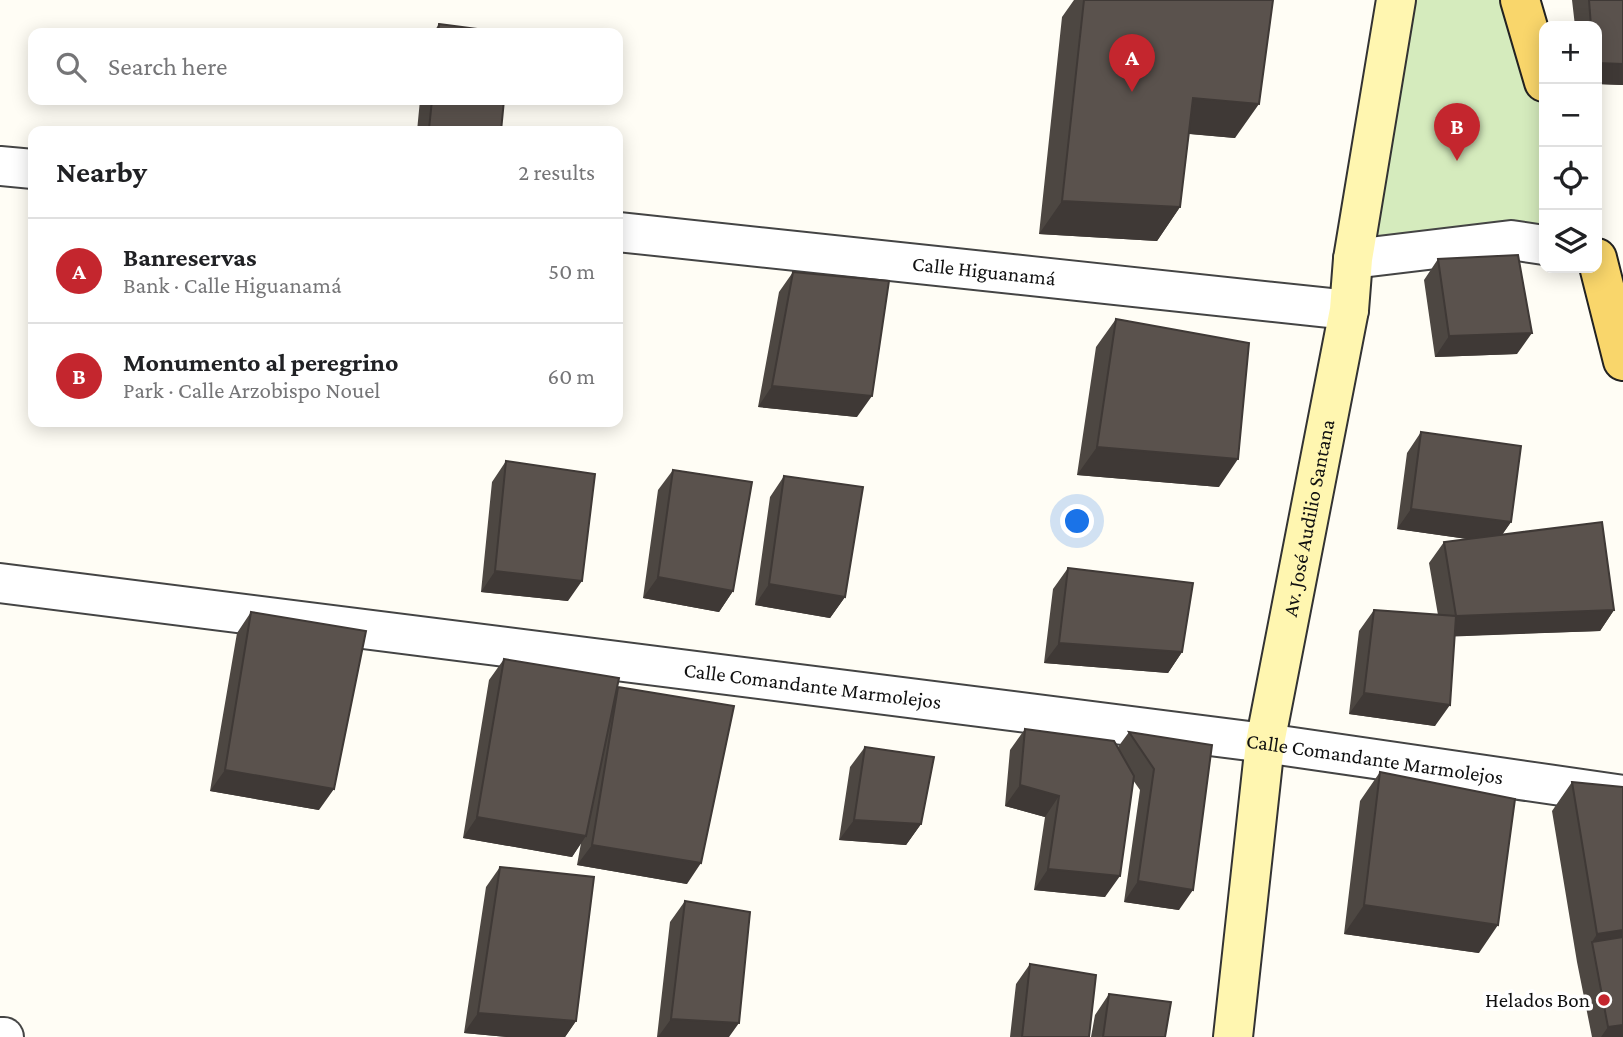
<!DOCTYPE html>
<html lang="en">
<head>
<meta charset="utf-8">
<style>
  :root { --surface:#fff; --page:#f6f6f6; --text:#202124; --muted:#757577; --line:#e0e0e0; --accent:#c4262e }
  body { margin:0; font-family:"Crimson Pro",serif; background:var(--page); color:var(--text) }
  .controls { position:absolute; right:21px; top:21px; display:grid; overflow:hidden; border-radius:14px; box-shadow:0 4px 18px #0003 }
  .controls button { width:63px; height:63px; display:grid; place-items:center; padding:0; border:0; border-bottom:2px solid var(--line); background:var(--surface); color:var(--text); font:35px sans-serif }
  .you { position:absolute; left:1078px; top:522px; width:24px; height:24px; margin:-18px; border:5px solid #fff; border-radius:50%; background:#1a73e8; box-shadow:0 0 0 10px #1a73e833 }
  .badge { display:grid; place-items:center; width:46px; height:46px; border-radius:50%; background:var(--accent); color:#fff; font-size:23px; font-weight:700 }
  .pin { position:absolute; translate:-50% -58px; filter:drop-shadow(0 2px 4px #0008) }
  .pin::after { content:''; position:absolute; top:37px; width:24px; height:21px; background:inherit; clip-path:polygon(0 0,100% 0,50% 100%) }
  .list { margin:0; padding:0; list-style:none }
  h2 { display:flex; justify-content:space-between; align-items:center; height:91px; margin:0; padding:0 28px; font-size:30px }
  h2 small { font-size:23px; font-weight:400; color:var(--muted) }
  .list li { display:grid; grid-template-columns:46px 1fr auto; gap:21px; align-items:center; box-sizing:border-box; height:105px; padding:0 28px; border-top:2px solid var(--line) }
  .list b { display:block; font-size:26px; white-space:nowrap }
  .list p { margin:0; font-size:23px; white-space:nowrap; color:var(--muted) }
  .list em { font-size:23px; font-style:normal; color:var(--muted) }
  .icon { flex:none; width:38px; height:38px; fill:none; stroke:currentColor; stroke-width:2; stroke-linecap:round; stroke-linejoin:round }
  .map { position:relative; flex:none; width:1623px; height:1037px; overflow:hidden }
  .search { position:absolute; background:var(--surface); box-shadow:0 4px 18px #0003; left:28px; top:28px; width:595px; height:77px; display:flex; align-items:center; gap:18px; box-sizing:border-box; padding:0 24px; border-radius:14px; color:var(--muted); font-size:26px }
  .panel { position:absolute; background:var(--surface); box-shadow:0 4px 18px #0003; left:28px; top:126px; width:595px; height:301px; border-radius:14px }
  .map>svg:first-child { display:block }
  .green { fill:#d5ebbd }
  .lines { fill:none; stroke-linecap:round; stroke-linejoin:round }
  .minor-casing { stroke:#444; stroke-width:42 }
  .secondary-casing { stroke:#333; stroke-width:42 }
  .primary-casing { stroke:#222; stroke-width:42 }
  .minor { stroke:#fff; stroke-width:38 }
  .secondary { stroke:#fff6b0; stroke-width:38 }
  .primary { stroke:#f9d66b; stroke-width:38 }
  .wall { fill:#4d4742 }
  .shaded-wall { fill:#3f3936 }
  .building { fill:#5a524d; stroke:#3f3936; stroke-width:2 }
  .poi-dot { fill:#c4262e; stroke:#fff; stroke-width:2.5 }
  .labels { text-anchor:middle; stroke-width:7; stroke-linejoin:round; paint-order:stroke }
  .street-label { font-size:21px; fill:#111; stroke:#fff }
  .poi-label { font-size:21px; fill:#111; stroke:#fff; text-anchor:end }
</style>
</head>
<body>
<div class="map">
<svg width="1623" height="1037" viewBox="0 0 1623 1037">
  <rect width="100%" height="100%" fill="#fffdf5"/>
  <path class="green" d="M1396,0H1520L1544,82V245L1353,259Z"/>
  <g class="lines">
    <defs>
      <g id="minor">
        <path d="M0,166L33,169"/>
        <path id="s1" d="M618,232L1349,310"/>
        <path d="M1353,259L1511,240L1544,245"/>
        <path id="s2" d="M0,583L1265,743L1623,795"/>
        <path d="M0,1037H4"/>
      </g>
      <g id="secondary">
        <path id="s3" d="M1233,1037L1265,743L1349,310L1353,259L1396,0"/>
      </g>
      <path id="primary" d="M1520,0L1544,82
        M1597,258L1623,361"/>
    </defs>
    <use href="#minor" class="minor-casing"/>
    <use href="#secondary" class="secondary-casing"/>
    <use href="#primary" class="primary-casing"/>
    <use href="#minor" class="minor"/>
    <use href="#secondary" class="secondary"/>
    <use href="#primary" class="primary"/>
  </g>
  <path class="wall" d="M1074,0H1273L1235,138L1189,134L1180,207L1157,241L1039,234L1062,17Z
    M1572,0H1623V85L1597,84V26H1575Z
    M439,24L508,33H433Z
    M420,100H504L501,131H417Z
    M1438,259L1517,354L1435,357L1424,280Z
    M793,272L857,417L758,407L779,292Z
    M1116,319L1219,487L1077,475L1096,347Z
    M1421,432L1511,522L1502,535L1614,610L1600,631L1454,636L1435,726L1349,714L1359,631L1374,610L1438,615L1429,563L1444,542L1467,539L1397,529L1407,453Z
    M506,461L568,601L481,592L492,482Z
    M673,470L733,591L719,612L643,598L658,490Z
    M784,476L845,597L830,618L755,605L770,497Z
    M1068,568L1182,652L1168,673L1044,663L1053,589Z
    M251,612L319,810L210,791L237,633Z
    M504,659L617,689L618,687L687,884L577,865L581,843L572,857L463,838L489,680Z
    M1025,729L1118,747L1129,732L1212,745L1179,910L1124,902L1140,790L1133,780L1105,897L1034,890L1045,817L1005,806L1010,750Z
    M865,747L921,824L906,845L839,840L850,767Z
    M1380,772L1479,953L1344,934L1360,801Z
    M1572,782L1623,1037H1592L1577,962L1552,811Z
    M500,867L576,1021L565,1037H507L464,1033L486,887Z
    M685,901L729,1037H657L670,922Z
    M1030,964L1089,1037H1010L1016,984Z
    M1109,994L1165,1037H1091L1095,1015Z"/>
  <path class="shaded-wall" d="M1597,63L1623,64V85L1597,84Z
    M1193,98L1259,104L1235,138L1169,132Z
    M1062,201L1180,207L1157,241L1039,234Z
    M1532,333L1517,354L1435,357L1449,336Z
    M772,386L872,396L857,417L758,407Z
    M1097,447L1238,459L1219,487L1077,475Z
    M1411,509L1511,522L1496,543L1397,529Z
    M495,571L582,581L568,601L481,592Z
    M658,577L733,591L719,612L643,598Z
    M769,584L845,597L830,618L755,605Z
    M1614,610L1600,631L1441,637L1456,616Z
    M1059,643L1182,652L1168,673L1044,663Z
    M1364,693L1450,705L1435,726L1349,714Z
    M225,770L334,789L319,810L210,791Z
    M1020,785L1059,796L1045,817L1005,806Z
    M477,817L586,836L572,857L463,838Z
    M854,820L921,824L906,845L839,840Z
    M592,845L701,863L687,884L577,865Z
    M1048,869L1120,876L1105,897L1034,890Z
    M1138,881L1193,890L1179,910L1124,902Z
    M1364,905L1498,925L1479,953L1344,934Z
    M1623,930V956L1592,942L1597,934Z
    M478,1013L576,1021L565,1037H507L464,1033Z
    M671,1019L739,1023L729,1037H658Z
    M1623,1025V1037H1601L1608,1027Z"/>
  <path class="building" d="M1084,0H1273L1259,104L1193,98L1180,207L1062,201Z
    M1589,0H1623V64L1597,63V26H1591Z
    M439,24L508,33H438Z
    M432,100H504L501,131H444L429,129Z
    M1518,255L1532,333L1449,336L1438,259Z
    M793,272L889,281L872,396L772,386Z
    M1116,319L1249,343L1238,459L1097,447Z
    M1421,432L1521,446L1511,522L1411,509Z
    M506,461L595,474L582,581L495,571Z
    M673,470L752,482L733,591L658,577Z
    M784,476L863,487L845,597L769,584Z
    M1602,522L1614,610L1456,616L1444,542Z
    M1068,568L1193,583L1182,652L1059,643Z
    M1374,610L1456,616L1450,705L1364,693Z
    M251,612L366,631L334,789L225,770Z
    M504,659L619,678L586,836L477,817Z
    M618,687L734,706L701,863L592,845Z
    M1025,729L1114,741L1134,776L1120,876L1048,869L1059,796L1020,785Z
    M1129,732L1212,745L1193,890L1138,881L1154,769Z
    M865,747L934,757L921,824L854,820Z
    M1380,772L1515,799L1498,925L1364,905Z
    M1572,782L1623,787V930L1597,934Z
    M500,867L594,877L576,1021L478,1013Z
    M685,901L750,912L739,1023L671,1019Z
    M1623,937V1025L1608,1027L1592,942Z
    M1030,964L1096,975L1089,1037H1022Z
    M1109,994L1171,1002L1165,1037H1103Z"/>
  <circle class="poi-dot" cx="1604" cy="1000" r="7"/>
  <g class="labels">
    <g class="street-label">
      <text dy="7" stroke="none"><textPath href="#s1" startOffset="368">Calle Higuanamá</textPath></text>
      <text dy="7" stroke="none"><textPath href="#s3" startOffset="525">Av. José Audilio Santana</textPath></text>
      <text dy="7" stroke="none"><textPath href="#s2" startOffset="819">Calle Comandante Marmolejos</textPath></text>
      <text dy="7" stroke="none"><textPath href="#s2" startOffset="1386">Calle Comandante Marmolejos</textPath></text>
    </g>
    <g class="poi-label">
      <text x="1590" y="1007">Helados Bon</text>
    </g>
  </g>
</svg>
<div class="controls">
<button>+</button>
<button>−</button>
<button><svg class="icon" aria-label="locate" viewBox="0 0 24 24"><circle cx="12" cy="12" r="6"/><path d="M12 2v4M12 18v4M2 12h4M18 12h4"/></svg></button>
<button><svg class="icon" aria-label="layers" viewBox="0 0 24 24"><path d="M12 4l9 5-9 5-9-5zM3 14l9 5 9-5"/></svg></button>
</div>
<div class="you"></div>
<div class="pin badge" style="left:1132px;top:92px">A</div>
<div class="pin badge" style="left:1457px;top:161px">B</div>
<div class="search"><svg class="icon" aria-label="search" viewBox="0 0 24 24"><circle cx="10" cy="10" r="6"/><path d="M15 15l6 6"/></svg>Search here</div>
<section class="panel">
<h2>Nearby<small>2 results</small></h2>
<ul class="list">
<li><span class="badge">A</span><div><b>Banreservas</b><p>Bank · Calle Higuanamá</p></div><em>50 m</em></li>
<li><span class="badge">B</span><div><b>Monumento al peregrino</b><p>Park · Calle Arzobispo Nouel</p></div><em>60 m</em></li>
</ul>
</section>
</div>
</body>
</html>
